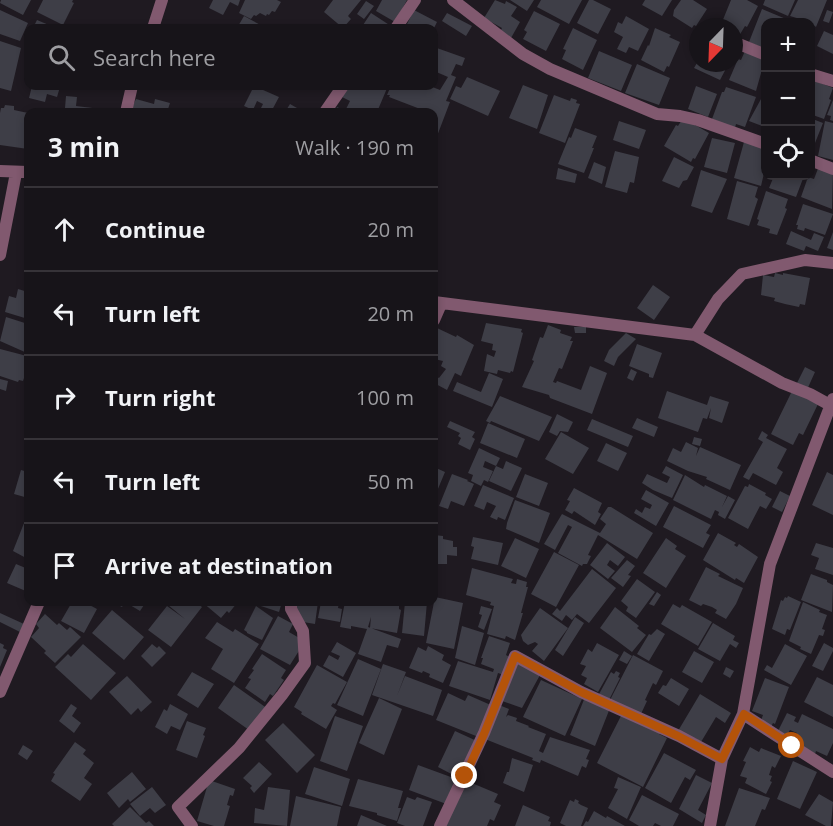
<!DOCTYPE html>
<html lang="en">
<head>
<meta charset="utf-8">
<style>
  :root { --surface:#171419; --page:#242126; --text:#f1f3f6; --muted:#9e9ea2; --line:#363338 }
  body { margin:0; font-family:"Open Sans",sans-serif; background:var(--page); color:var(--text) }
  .controls { position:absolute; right:18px; top:18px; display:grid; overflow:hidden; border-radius:12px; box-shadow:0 3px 9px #0003 }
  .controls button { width:54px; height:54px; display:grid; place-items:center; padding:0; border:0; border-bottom:2px solid var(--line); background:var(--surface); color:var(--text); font:30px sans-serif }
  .compass { position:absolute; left:689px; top:18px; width:54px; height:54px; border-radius:50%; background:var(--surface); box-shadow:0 3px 9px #0003; rotate:203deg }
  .stop { position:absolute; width:18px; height:18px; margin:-14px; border:4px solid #b45309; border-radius:50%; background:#fff }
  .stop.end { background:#b45309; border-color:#fff; box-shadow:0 2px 6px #0008 }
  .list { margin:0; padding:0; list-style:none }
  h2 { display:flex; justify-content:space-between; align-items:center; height:78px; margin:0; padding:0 24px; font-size:26px }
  h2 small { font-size:20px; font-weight:400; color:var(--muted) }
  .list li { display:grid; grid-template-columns:39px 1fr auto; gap:18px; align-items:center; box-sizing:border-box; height:84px; padding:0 24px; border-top:2px solid var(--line) }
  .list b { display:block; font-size:22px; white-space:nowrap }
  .list em { font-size:20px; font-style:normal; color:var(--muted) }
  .icon { flex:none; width:33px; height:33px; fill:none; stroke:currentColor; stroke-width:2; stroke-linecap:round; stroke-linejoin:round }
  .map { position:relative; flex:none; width:833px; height:826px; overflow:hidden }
  .search { position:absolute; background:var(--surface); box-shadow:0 3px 9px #0003; left:24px; top:24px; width:414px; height:66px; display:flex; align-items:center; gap:15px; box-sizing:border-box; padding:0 21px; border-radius:12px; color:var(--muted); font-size:22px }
  .panel { position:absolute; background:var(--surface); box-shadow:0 3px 9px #0003; left:24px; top:108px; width:414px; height:498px; border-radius:12px }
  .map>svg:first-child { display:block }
  .building { fill:#3e3e47 }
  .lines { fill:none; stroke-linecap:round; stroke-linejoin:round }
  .street { stroke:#81596f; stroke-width:12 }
  .route { stroke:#b45309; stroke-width:8 }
</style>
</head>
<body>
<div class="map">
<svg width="833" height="826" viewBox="0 0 833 826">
  <rect width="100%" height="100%" fill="#1f1a21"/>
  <path class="building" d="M1,0H31L23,15L0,3Z
    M43,0H73L72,2L74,3L63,25L37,12Z
    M213,0H240L238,6L230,2L223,15L209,8Z
    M245,0H277L281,2L275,12L272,11L269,15L267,14L266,16L260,13L256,16L254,15L251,19L239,13Z
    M333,0H361L348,16L351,19L343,28L324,12Z
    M382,0H407L395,22L376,11Z
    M495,0L505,4L506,1L517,7L511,16L520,22L511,38L500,32L502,28L484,18Z
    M510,0H534L527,11Z
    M541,0H582L569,24L537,7Z
    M589,0H593L611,9L598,34L577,23Z
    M645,0H672L662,16L642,5Z
    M681,0H693L707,9L696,26L694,25L692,28L673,16L674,10Z
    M731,0H747L758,6L747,27L745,26L739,36L734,34V27H720Z
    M765,0H795L788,16L763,5Z
    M798,0H827L816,27L810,22L790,16Z
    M366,1L374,6L364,19L357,14Z
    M762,9L786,19L785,22H765V49L749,42Z
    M0,10L28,23L20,41L0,34Z
    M414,10L437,22L434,28H411L406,26Z
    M827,10L833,12L829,23L823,21Z
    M534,11L560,24L546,51L523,39L527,32L524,30Z
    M371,13L394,28H361Z
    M447,13L472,26L466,36L442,21Z
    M244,16L266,28H237Z
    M626,16L649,29L638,51L629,47L626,53L617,49L623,37L614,32L618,22L622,24Z
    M37,20L56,28H33Z
    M573,28L597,40L583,70L562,59L566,50L563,49Z
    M655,28L671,35L669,37L680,42L669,67L667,66L664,72L641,60L648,45L649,46Z
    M824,31L833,35V54L817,46Z
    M0,41L21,48L11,91L0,88Z
    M434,47L465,58L462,66L456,64L451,75L456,77L446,101L450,102L434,144V112H428L389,97L390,95H387L390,88L388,86L377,112H335L337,107L345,111L350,101L340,96L344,86L355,90L357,86H407L411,87V86H430L440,90L448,77L434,71Z
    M599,51L632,65L621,91L588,78Z
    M745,51L765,59L756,91L729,80L738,59L741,60Z
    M697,63H729L720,80L694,68Z
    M637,64L670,78L659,105L625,93Z
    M467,77L500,91L488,116L450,99L456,86L461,88Z
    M811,79L833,88L829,99L831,100L824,119L810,114Z
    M523,85L548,95L537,129L509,118Z
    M32,86H54L60,87L57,97L47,94L45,102L29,98Z
    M254,86L279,97L271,112H259L263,104L257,101L253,110L244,106Z
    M696,86L717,94L708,117L688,109Z
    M726,87L756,97L745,127L736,124L735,128L712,119L722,92H724Z
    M554,95L570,101L571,98L577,100L576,103L580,104L565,143L539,133Z
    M66,96L77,97L76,106L101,109L100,112H72L73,109L65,108Z
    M136,99L154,104L155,99L170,103L167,112H130Z
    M761,99L765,101V127L749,121Z
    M833,100V121L830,120L831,116L827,115Z
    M290,104L304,112H285Z
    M5,105L14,106V110L28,113V149L0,145V113L1,108H4Z
    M683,118L709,133L695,159L693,158L691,162L664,146L676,125L678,126Z
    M810,118L823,123L811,153L810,152Z
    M619,121L646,130L639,149L613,140Z
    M825,121L833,123V160L818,156Z
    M575,128L597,136L592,148H594L584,173L558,164L569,137L571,138Z
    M712,138L735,143L727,173L704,167Z
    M744,142L765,148V169L761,186L734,178Z
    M615,151L639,157L634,183L630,182L627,193L605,187Z
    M674,157L694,167L687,180L683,181L679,188L662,181Z
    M594,162L606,167L602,184L588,178Z
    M819,166L833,171L832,209L801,197L808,177L814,179Z
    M558,168L577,174L575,183L556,179Z
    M701,170L727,179L712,213L691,206Z
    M774,176H804L796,197L769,188Z
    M737,181L758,187L755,197L758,199L749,226L727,219Z
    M766,191L788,199L785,208L787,209L777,235L769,233L770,229L757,225L759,220L757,219Z
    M803,204L833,214L825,235L805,228L804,231L797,229L798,225H796Z
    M791,231L811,240L814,233L824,237L818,251L806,246L804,251L786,244Z
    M833,232V250L827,248Z
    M775,273L783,275V273L810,278L805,305L800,304L799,307L785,304L774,301L775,298L761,295L763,275L774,277Z
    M653,285L670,297L654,320L637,308Z
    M18,289L28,292V319L5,312L9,296L16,298Z
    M6,317L28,324L27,353L0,341Z
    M486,323L522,329L521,332L523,333L513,372L511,371L510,373L498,370L497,374L484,371L487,354L494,357L496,351L492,350L493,344L481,341Z
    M548,325L561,330L560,333L572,337L570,341H573L562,369L559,368L553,382L556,383L557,381L581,390L590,366L607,373L592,414L550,398L549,395L522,387L534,361L532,360L540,337L543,338Z
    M574,327H586V333H575Z
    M437,328L456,337L457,335L474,345L461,376L455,373L447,390L434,383L435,376L439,378L446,369L441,366L443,361L434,359V336Z
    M626,333L636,339L618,357L614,366L604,361L609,350Z
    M637,344L662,353L653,378L649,377V374L629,366Z
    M0,349L27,356L28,366L23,381L19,380L18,382L0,376Z
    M805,367L815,372L806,392L795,387Z
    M631,369L637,372L633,381L627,378Z
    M489,373L503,379L492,407L453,391L457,382L481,392Z
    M0,379L8,381L6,391L0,389Z
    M667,391L707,405L710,396L729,402L722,423L709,418L711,408L707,419L703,418L698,432L658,418Z
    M792,391L818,404L803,435L799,433L793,445L771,434Z
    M500,396L552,417L539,441L491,421L490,423L486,421Z
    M557,414L573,422L568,432L560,431L557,436L549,432Z
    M637,418L658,427L654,437L632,428Z
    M592,419L633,436L628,447L587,430Z
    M450,421L475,432L472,437L475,439L470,450L458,444L461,438L458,436L460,433L447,427Z
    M488,423L525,439L517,458L480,443Z
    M762,431L768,435L766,438L787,449L777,468L783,472L776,485L753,473L749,480L743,477L763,442L758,439Z
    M561,432L589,448L573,474L545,459Z
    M694,437L702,439L700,446L692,444Z
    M686,442L698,448L696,456L700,447L741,465L730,490L706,479L707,477L688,471L694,459L688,471L667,461L673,448L681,452Z
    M606,443L627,453L618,471L597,461Z
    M479,448L500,458L496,466L485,461L483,467L493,471L488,482L484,480L481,486L471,481L473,475L468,473Z
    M506,461L522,468L511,491L489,481L496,466L503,469Z
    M666,466L683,475L672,498L653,490L642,483L647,474L667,483L670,477L662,473Z
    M434,467L445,472L435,496L434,495Z
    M21,470L28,472V498L14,494Z
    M827,472L833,475V515L812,505Z
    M452,474L468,480L467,481L474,484L464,506L451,501L448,509L439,506Z
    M525,474L548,483L539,506L516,497Z
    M685,475L704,487L705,485L727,496L722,507L728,496L735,500L725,519L718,515L719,512L715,510L711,519L673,500Z
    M749,484L766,493L765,495L772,499L766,509L760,506L748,529L728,518L745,486L748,487Z
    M483,485L514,498L505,520L498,517L497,520L490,517L496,506L487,502L484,510L474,506Z
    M574,488L602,503L598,512L601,514L595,525L574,511L572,514L565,510L570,501L567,500Z
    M646,490L669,503L656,526L634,513L636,509L642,513L645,507L650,509L652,505L641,499Z
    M780,491L790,496L782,512L772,507Z
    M515,500L550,513L539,543L506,529L507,523Z
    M674,506L711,525L706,533L710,535L703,548L663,527Z
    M608,507H611L653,533L637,559L598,535L588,555L591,556L587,564H583L582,566L558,553L572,527L568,525L555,550L544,544L562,514L600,533L606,524L600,519Z
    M28,513V556L26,558L13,551Z
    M718,533L736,543L734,545L737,547L739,544L758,557L744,583L736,578L735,580L703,560Z
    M434,535L443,536V539L453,541V547H457V556L447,555V564H434Z
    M473,537L503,543L498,565L471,559L474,547L471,546Z
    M515,538L539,549L526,578L501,566Z
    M666,538L677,546L675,549L686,556L666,588L643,573Z
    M607,543L625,557L618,566L610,560L607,565L615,571L608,579L590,565Z
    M816,543L833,548V575L815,569L819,558L811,555Z
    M554,552L579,565L556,607L531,594Z
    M627,560L635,566L628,575L631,576L623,587L611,578Z
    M16,564L28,569V592L7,583Z
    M706,567L720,574L718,576L743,588L736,604L726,619L715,613L717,610L712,607L703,604L701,606L689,600Z
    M472,568L513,579L511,583L516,584L517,579L527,582L526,587H528L521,613H523L515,640L506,636L505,639L487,634L494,606L490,605L491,602L466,595Z
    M592,569L616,588L589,623L577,614L572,620L566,615L562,621L552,614L557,608L560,611Z
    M811,574L827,580V582L833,585L832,612L801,600Z
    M637,579L655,592L636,618L626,611L628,607L621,601Z
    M657,592L661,595L654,606L649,604Z
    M788,596L801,602L790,630L787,629L785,635L772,629L781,600L783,601L785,597L787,598Z
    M435,597L463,603L454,649L426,643Z
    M72,602H84L97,609L84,633L61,621Z
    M112,602H146L140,611L125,602L122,607Z
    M171,602H196L202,607L171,647L148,630L167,606L185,619L168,605Z
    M202,602H234L237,603L229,613L227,611L221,618Z
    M249,602H282L279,612Z
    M295,602H318L315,624L297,621Z
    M321,602H339L338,608L342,609L340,622L318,618Z
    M345,602H399V609L401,610L397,633L370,628L371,617L368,627L401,639L398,648L387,645L381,662L358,654L367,629L351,626V629L340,627Z
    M405,602H427L424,636L402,633Z
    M803,602L820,610L819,612L827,615L822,629L825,630L823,636L819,635L811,654L800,649L801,647L789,641Z
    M673,604L680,608L682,605L712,622L698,646L661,624Z
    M256,606L273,618L262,640L247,633V632L244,630Z
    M481,606L492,609L484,630L478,627L482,615L479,614Z
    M615,607L639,626L637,628L646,635L632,652L600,628Z
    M540,608L568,628L544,661L532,651L538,644L535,642L528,645L523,641L521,635Z
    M112,610L144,637L124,660L92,633Z
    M0,613L24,624L20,632L0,622Z
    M45,614L57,625L59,623L67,630L70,627L81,637L55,663L44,653L46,651L31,637L39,628L36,624Z
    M278,616L293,624L289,632L301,639L302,646L290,665L260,649Z
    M575,617L584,623L563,656L555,650Z
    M217,622L233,632L235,629L259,644L234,683L211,669L223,649L205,638Z
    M713,623L735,636L733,640L739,643L736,648L730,644L720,661L698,649Z
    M462,626L484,633L475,665L455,658Z
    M657,629L665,634L649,661L637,654L649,634L651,635Z
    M489,636L510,643L506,655L511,658L504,675L498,673L490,700L449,686L458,661L493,672L494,669L481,664L483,658H481Z
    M337,642L356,653L343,677L323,666L329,655L338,660L340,656L331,652Z
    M0,643L4,645L3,648L7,650L0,667Z
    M597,643L619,655L598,692L584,684L587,678L581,675L586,666L580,664L588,649L592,652Z
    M824,643L833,648V651L823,671L812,666Z
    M83,644L116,673L91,700L55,667L68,654L71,657Z
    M152,644L157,648L159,646L166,653L152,667L141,656Z
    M785,644L807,656L791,685L764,670L767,665L772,668Z
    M428,646L444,655L442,660L451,665L443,683L429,677L430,674L423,671L422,673L409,668L418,647L426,651Z
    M624,651L632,656L627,664L619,660Z
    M694,651L714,662L702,683L682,672Z
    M262,654L286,670L281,678L284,680L273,696L270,694L265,702L245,688L251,679L248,678L254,670L252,669Z
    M633,655L663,671L656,685L653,683L645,700L647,701L640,716L610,700Z
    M358,659L381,669L363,716L337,705Z
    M518,663L540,675L522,708L502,701Z
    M383,664L406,672L397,696L405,676L442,690L433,716L372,695Z
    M317,665L347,682L335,704L333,703L331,706L337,710L326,729L301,714L302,712L294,707Z
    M726,667L734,671L730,678L723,674Z
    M616,671L620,673L618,677L620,678L608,702L598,696L611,672L614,674Z
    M192,672L214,684L198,708L177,695Z
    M127,676L152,702L141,712L138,708L131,715L109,692Z
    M817,677L833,685V717L804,702Z
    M671,678L689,689L679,706L658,693L663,685L666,686Z
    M765,678L789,687L775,724L773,723L771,727L760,723L763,715L752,711Z
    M541,680L582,699L565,736L523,717Z
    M234,685L268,709L249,730L218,708Z
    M448,693L465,701L468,695L493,706L481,738L436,720Z
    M700,694L731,713L725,723L716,717L701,742L695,738L693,740L678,731Z
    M585,697L610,708L595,746L570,735Z
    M379,698L402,709L384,755L359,743Z
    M71,704L77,708L72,716L81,723L74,733L59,721Z
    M170,704L188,714L180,730L171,726L167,734L155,727L164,709L167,711Z
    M499,705L509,709L506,717L508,715L517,718L516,721L529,726L528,727L546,734L539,751L543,753L550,737L590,750L586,759L589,760L586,768L582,766L578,776L541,760L540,763L532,760L533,758L485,739Z
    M623,712L661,732L659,734L667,738L643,787L597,763Z
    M787,713L796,717L794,721L798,723L802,714L833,729V743L827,756L816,751L815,754L793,740L797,733L790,730L787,735L778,731Z
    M335,716L363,726L347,771L320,761Z
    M187,721L206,728L203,735L205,736L197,758L176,750Z
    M283,723L315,755L297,773L265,740Z
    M455,731L479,742L461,779L438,767Z
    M75,742L86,750L83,754L94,763L84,778L92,784L80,801L51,781L55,774L53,773Z
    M23,745L33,751L27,760L18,754Z
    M750,747L759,752L761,748L781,756L775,768L772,766L769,775L772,776L770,781L772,782L766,794L745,783L747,778L740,776L746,762L743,761Z
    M664,753L696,770L690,780L685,777L671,803L645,788Z
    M512,758L533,765L524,792L503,783L507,772H509Z
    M793,761L817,772L800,809L777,799Z
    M259,762L272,774L254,793L250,788L252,786L243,778Z
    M418,765L459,780L449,805L409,790Z
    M314,767L350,779L342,806L305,794Z
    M132,772L146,789L130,802L128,799L119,808L107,793Z
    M696,775L712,783L698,810L706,815L702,823L679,809Z
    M618,777L641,787L627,819L608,808L618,789L614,788Z
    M358,779L403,791L398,808H401L397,821L377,815V813L349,806Z
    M209,780L235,789L233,796L230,795L227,805L230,806L224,826H214L197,821Z
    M467,781L498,794L494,802L501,805L494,821L490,819L487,826H444Z
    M152,787L166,805L155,813L150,808L140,816L130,804Z
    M268,787L290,790L287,826L254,823L255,808L264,810Z
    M739,788L770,798L765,810L762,809L755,826H725Z
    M819,794L833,802L831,826H826L805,815Z
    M642,795L679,814L673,826H661L655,823L653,826H639L629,820Z
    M296,796L341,807L337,826H290Z
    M407,797L415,800L417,797L432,802L423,826H405L397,823Z
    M575,799L579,801L578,803L581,805L588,808L581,826H566L560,823L570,800L574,802Z
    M523,805L550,817L548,821L551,822L550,826H515Z
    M130,807L146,823L149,821L154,826H114L112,824Z
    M594,811L606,818L607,816L625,826H583L586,821L588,822Z
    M361,815L387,826H357Z"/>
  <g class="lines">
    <path class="street" d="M453,0L523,54L550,69L657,114L680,116L698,120L766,144
      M153,28L162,0
      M396,28L415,0
      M734,42L766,55
      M810,74L833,81
      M126,112L132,86
      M325,112L343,86
      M810,160L833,169
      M0,171L28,172
      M0,255L16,173
      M434,302L695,335L718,299L742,274L805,260L833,263
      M434,320L441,304
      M695,335L782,383L810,394L830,405
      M0,692L39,602
      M743,714L833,772
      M192,826L178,807L239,748L282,695L305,663L303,631L291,609V602
      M440,826L484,733L515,656L581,692L679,736L722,759
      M710,826L722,759L743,714L770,564L833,399"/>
  </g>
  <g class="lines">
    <path class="route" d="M465,776L484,734L515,656L581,692L678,736L722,759L744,714L792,746"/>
  </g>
</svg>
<div class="controls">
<button>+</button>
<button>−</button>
<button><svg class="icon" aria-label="locate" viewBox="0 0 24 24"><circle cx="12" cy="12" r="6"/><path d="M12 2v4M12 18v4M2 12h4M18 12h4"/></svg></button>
</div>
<svg class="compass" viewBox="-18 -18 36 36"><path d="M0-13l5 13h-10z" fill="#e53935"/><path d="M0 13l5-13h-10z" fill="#9e9ea2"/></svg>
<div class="stop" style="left:792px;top:746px"></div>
<div class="stop end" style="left:465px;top:776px"></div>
<div class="search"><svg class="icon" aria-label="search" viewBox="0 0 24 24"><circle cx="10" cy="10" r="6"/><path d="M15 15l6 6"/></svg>Search here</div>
<section class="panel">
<h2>3 min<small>Walk · 190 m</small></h2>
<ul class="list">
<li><svg class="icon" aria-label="ahead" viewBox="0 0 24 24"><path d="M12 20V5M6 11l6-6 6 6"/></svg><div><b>Continue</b></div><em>20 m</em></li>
<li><svg class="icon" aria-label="left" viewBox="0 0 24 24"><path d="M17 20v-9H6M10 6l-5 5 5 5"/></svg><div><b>Turn left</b></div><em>20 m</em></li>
<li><svg class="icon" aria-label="right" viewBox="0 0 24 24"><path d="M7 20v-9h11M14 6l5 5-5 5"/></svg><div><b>Turn right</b></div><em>100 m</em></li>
<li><svg class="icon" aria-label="left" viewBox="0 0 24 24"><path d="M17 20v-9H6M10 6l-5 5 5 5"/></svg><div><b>Turn left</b></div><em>50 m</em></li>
<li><svg class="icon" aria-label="arrive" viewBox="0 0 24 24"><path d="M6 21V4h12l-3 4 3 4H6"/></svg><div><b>Arrive at destination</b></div></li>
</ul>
</section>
</div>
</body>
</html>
